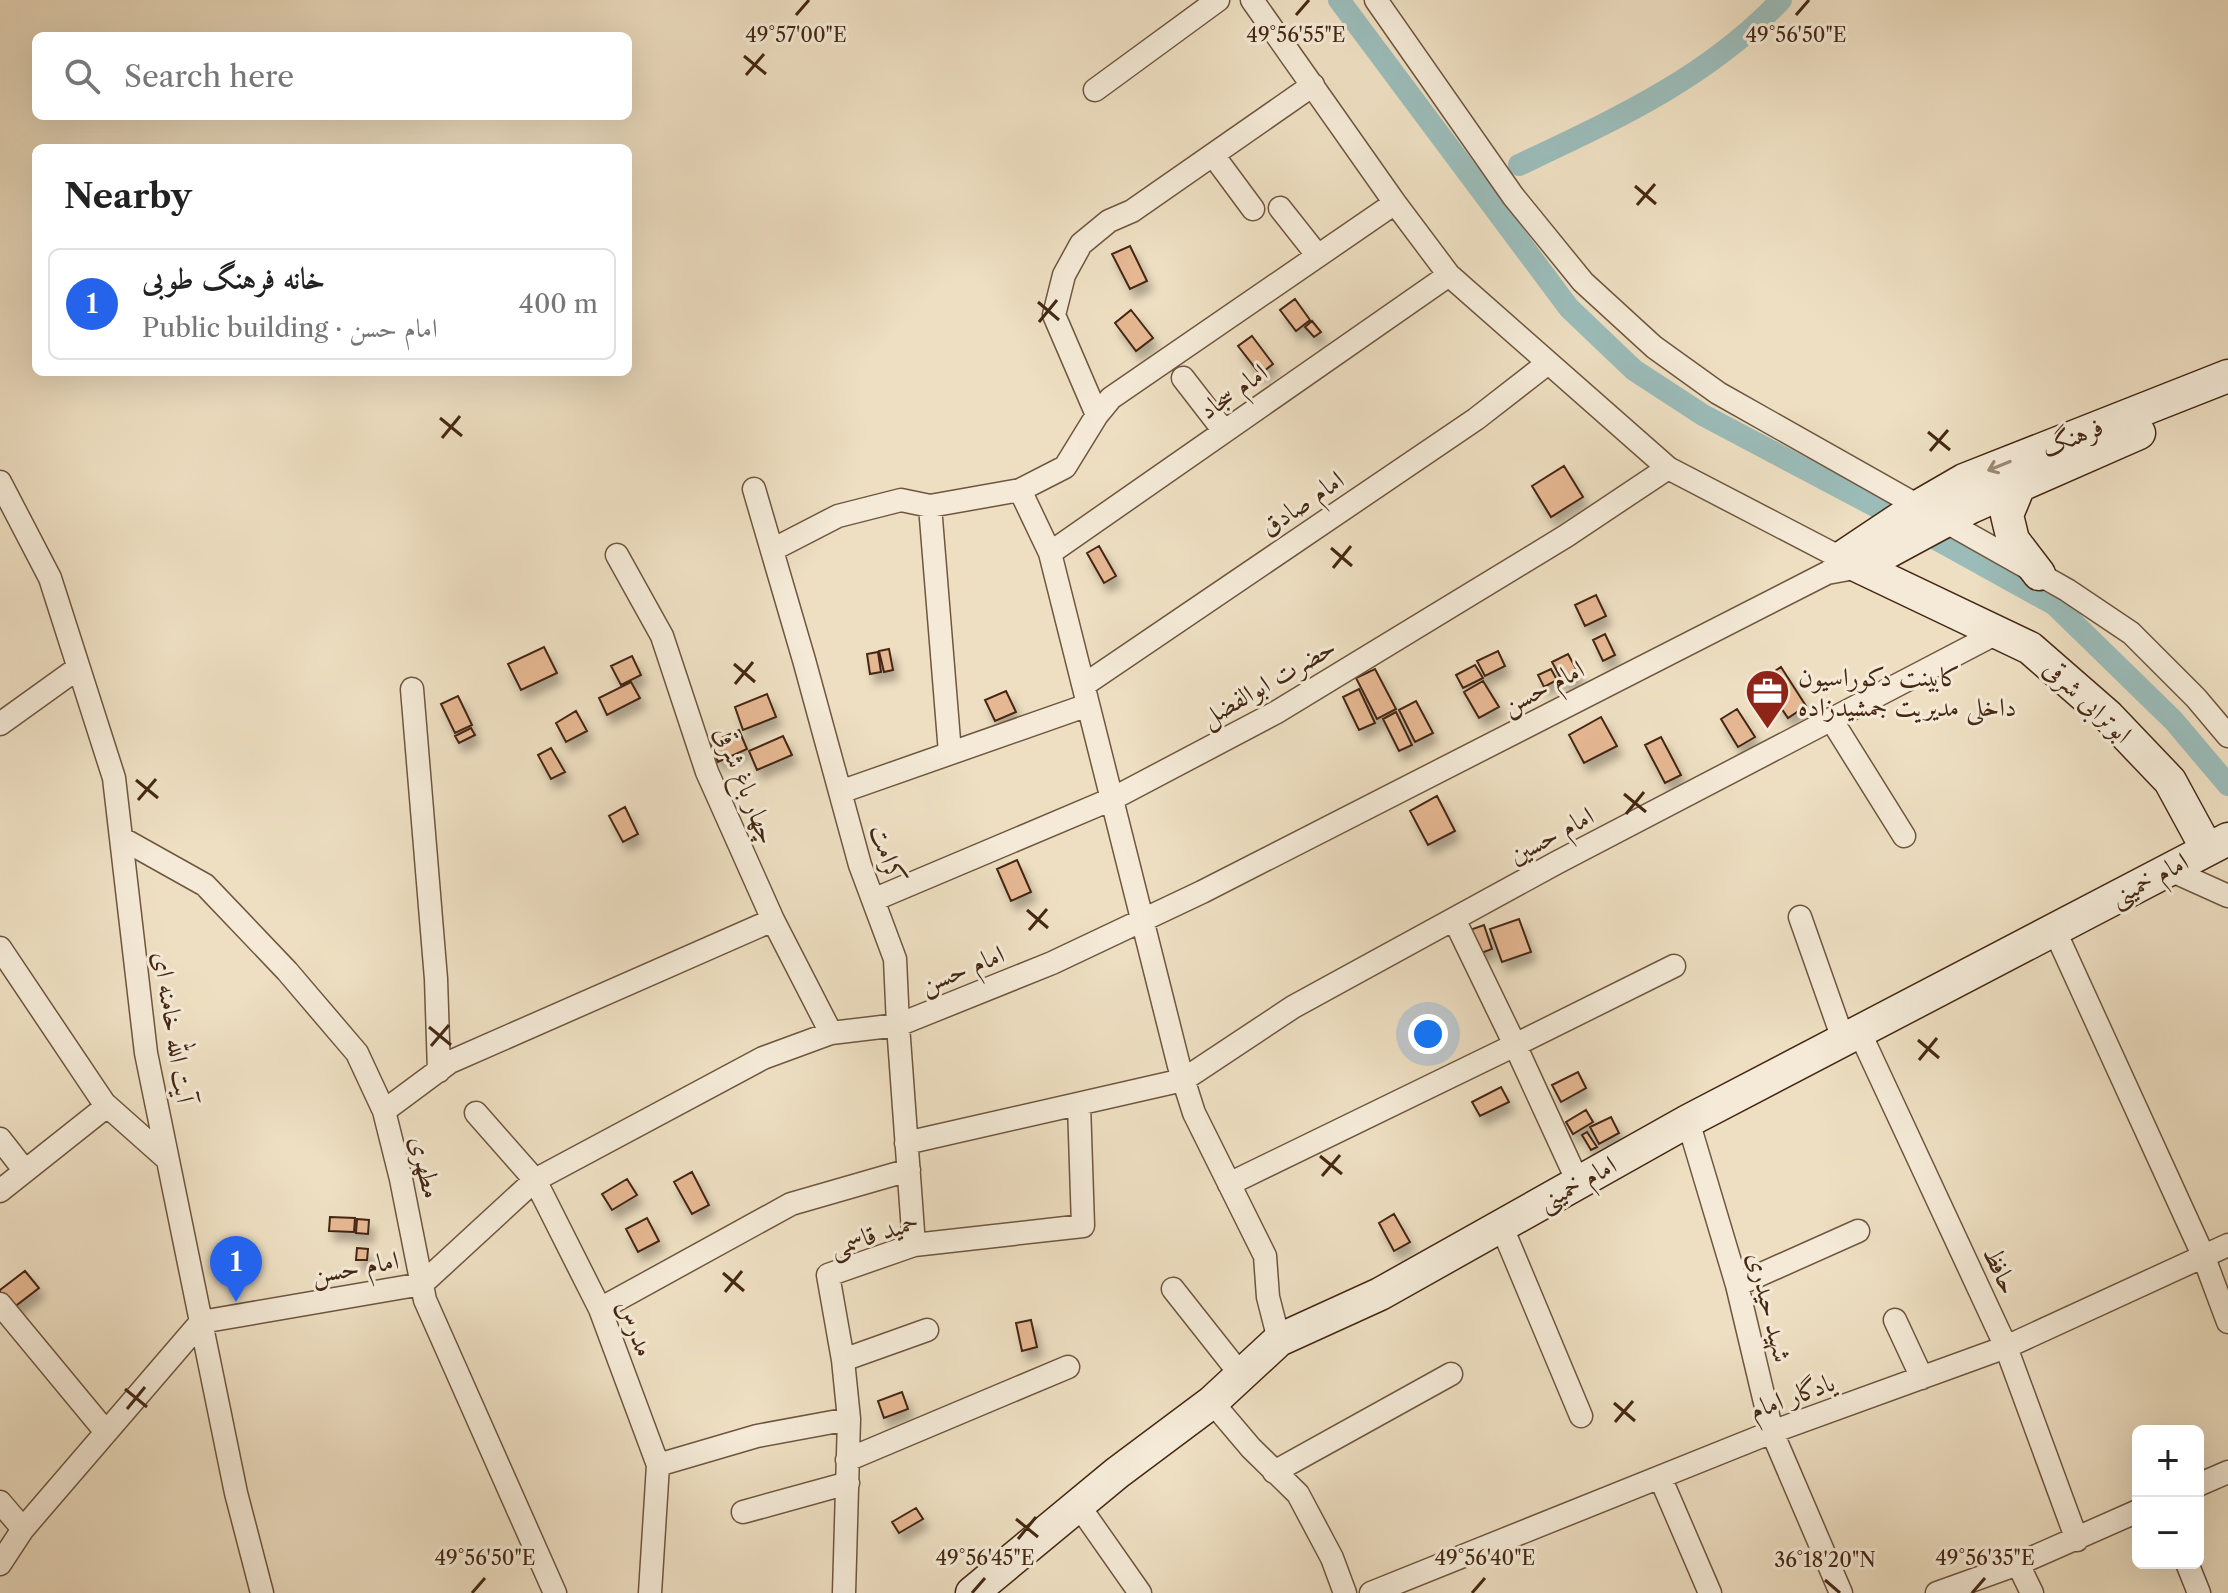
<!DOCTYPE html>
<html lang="en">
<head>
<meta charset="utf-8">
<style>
  :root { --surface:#fff; --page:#f2f2f2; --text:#222; --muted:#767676; --line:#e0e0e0; --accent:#2563eb }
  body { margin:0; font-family:"Libre Caslon Text",Amiri,serif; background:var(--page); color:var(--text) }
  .controls { position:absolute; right:24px; bottom:24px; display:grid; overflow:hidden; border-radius:12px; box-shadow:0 8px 32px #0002 }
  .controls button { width:72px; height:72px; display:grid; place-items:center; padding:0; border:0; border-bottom:2px solid var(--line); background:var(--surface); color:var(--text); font:40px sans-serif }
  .you { position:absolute; left:1428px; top:1034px; width:28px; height:28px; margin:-20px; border:6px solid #fff; border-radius:50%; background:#1a73e8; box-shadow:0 0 0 12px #1a73e833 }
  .badge { display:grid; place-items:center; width:52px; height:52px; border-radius:50%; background:var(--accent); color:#fff; font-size:26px; font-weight:700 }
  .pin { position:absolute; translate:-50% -66px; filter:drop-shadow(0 2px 4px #0008) }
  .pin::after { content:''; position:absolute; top:42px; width:28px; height:24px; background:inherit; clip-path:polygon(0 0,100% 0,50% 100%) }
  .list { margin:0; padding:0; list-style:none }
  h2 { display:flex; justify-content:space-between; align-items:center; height:104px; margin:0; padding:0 32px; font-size:34px }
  h2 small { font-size:26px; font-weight:400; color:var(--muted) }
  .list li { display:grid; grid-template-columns:52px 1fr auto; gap:24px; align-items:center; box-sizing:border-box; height:112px; margin:0 16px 16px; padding:0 16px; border:2px solid var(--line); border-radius:12px }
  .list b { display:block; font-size:30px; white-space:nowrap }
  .list p { margin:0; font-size:26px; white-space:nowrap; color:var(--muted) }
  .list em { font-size:26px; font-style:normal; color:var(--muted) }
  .icon { flex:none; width:44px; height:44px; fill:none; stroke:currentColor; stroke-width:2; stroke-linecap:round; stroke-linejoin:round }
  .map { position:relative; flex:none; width:2228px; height:1593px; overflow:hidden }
  .search { position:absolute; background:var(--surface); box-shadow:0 8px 32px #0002; left:32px; top:32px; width:600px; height:88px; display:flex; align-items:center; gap:20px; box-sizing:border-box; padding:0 28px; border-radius:12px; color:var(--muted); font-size:30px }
  .panel { position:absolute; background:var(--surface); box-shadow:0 8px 32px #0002; left:32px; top:144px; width:600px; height:232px; border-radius:12px }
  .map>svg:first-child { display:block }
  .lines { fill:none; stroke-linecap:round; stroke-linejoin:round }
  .canal { stroke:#9bbcb9; stroke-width:22 }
  .building { fill:#e5b792; stroke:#452813; stroke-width:2; filter:url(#shadow) }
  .street-casing { stroke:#6f563f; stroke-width:25 }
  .secondary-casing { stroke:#452813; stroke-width:35 }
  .street { stroke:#f4ead7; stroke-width:22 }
  .secondary { stroke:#f4ead7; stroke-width:32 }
  .oneway { stroke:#9c8975 }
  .ticks { fill:none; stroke:#452813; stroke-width:3 }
  .labels { text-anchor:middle; stroke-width:6; stroke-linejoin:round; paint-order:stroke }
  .street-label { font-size:26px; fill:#452813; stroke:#f4ead7 }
  .poi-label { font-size:26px; fill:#452813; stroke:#f4ead7; text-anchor:start }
  .ticks-label { font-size:20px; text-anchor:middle; fill:#452813; stroke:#f4ead7; stroke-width:6; stroke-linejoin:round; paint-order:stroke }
</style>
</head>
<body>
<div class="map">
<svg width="2228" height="1593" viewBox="0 0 2228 1593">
  <defs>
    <filter id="shadow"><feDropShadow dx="5" dy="9" stdDeviation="4" flood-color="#0004"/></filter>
  </defs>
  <rect width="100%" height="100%" fill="#eedfc2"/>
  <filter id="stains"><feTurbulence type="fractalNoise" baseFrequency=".0025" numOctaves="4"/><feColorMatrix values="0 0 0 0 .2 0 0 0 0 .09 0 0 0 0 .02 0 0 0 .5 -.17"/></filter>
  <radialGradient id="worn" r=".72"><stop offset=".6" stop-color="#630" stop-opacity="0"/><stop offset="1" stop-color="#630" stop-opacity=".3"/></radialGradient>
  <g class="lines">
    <path class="canal" d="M1339,0L1569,308L1634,370L1703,415L1907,523L2055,605L2174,721L2228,785
      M1519,165C1614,120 1708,78 1781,0"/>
  </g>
  <path class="building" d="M1130,246L1147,281L1130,289L1112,254Z
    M1295,299L1310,320L1296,331L1280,310Z
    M1131,310L1153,338L1136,351L1115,323Z
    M1312,321L1321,332L1314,337L1305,327Z
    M1252,336L1273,364L1260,374L1238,346Z
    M1564,466L1583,497L1551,517L1532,486Z
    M1099,546L1116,576L1104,583L1087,553Z
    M1596,595L1606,616L1585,626L1575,605Z
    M1605,634L1615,655L1603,661L1593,640Z
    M544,647L557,673L521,690L508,664Z
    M889,649L893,670L884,672L879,651Z
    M1498,651L1505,666L1485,676L1477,661Z
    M878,652L881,672L870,674L867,654Z
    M1568,654L1580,676L1564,684L1552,662Z
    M632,656L641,675L621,685L611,666Z
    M1475,665L1483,678L1463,688L1456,675Z
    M1781,667L1806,706L1788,718L1762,680Z
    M1375,669L1396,709L1377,719L1356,678Z
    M1551,669L1557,680L1544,687L1538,675Z
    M1483,681L1499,707L1479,718L1464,692Z
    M631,682L640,698L607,715L599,698Z
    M1359,689L1375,723L1359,730L1343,697Z
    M1006,691L1016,712L995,721L985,700Z
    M767,694L776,717L743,730L735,707Z
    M458,696L472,725L455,733L441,704Z
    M1416,701L1433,733L1415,742L1399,710Z
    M1737,709L1755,737L1738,747L1721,719Z
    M576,711L587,731L566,742L556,723Z
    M1396,712L1412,745L1399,751L1383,719Z
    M1601,717L1617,746L1584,763L1569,735Z
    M471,728L475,735L459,743L455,736Z
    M739,730L747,749L718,762L710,743Z
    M783,736L792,755L757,770L749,751Z
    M1661,737L1681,775L1665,783L1645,745Z
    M551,748L565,772L551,779L538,755Z
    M1437,796L1455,831L1428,845L1410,811Z
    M625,807L638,834L623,842L609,816Z
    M1017,860L1031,892L1011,901L997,869Z
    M1519,919L1531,952L1502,962L1490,929Z
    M1484,925L1492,949L1476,955L1467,931Z
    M1578,1072L1586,1088L1561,1102L1552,1085Z
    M1501,1087L1509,1102L1480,1116L1472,1102Z
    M1586,1110L1593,1122L1573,1134L1566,1122Z
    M1611,1117L1619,1133L1599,1144L1590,1127Z
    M1587,1132L1597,1147L1591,1150L1582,1135Z
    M692,1172L709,1205L692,1214L674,1182Z
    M627,1179L637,1195L612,1210L602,1194Z
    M1394,1214L1410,1242L1394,1251L1379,1223Z
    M330,1217L355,1218L354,1232L329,1231Z
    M647,1218L659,1241L638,1252L626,1229Z
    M357,1219L369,1220L368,1234L356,1233Z
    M357,1248L368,1249L367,1260H356Z
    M25,1271L39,1288L9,1311L0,1300V1290Z
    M1031,1320L1037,1347L1022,1351L1016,1323Z
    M902,1392L908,1409L884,1418L878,1401Z
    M916,1508L923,1519L899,1533L892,1522Z"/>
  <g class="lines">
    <defs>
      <path id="street" d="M1252,0L1395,203L1449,275L1668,468L1841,558L1833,567
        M1376,0L1513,196L1583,282L1654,347L1718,393L2067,590L2131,633L2196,698L2228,736
        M1095,90L1218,0
        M1213,155L1253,209
        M1280,208L1318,256
        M1183,378L1224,431
        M1097,415L1054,315L1064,275L1081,244L1109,221L1132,211L1313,85
        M0,482L50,578L114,778L146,1053L236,1493L262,1593
        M754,489L804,660L860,865L895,959L898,1025L914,1245
        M930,506L950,753
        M772,550L838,516L901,500L930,506L1020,490
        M1050,553L1449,275
        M617,555L662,636L707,772L773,920L831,1033
        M1084,685L1476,419L1548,363
        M412,689L436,979L439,1071
        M1831,719L1904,836
        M0,724L78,668
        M840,792L1088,705
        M121,838L205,885L287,971L357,1053L384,1111L401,1179L425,1300L555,1593
        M2168,869L2228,896
        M873,900L1112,799L1275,713L1566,536L1668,468
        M1800,917L1843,1039
        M2054,929L2203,1255L2228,1322
        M0,948L104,1103L167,1159
        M1859,1031L2006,1347L2077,1540
        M384,1111L450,1062L773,920
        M476,1113L535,1180L600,1309L658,1465L650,1593
        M1688,1121L1737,1285L1772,1432L1841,1593
        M0,1139L25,1171
        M906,1143L1183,1080L1293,1007L1558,862L1997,633
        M1578,1182L1515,1045L1674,966
        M1229,1184L1515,1045L1454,919
        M0,1191L107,1106
        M1501,1225L1581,1416
        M1737,1285L1858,1231
        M1173,1289L1241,1375
        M0,1304L106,1432
        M600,1309L791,1204L909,1170
        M1895,1320L1922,1378
        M1279,1340L1268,1297L1265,1256L1194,1113L1179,1066L1050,553L1020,490L1065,467L1097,415L1111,398L1395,203
        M843,1360L927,1330
        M1212,1402L1251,1448L1298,1494L1332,1558L1345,1593
        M847,1460L1068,1367
        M658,1465L757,1436L849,1419
        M1274,1472L1451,1374
        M1660,1477L1710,1593
        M2198,1485L2228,1472
        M0,1502L23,1529
        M1079,1506L1140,1593
        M743,1512L848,1483
        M2187,1563L2199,1593
        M0,1564L23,1529L201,1322L422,1284L535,1180L763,1058L831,1033L898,1025L1052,963L1202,892L1827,573L1860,567
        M2018,1564L2032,1593
        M844,1593L849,1419L843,1360L828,1275L914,1245L1083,1226L1079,1104
        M1371,1593L1772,1432L2006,1347L2228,1245
        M1937,1593L2018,1564L2138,1511"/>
      <path id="secondary" d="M2019,486L2007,515L2013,540L2039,574
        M1860,567L1971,507L2139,433
        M2207,849L2170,781L2108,716L2030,648L1841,558L1919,506L1964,480L2228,376
        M972,1593L1117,1473L1212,1402L1279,1340L1380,1294L1688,1121L2228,839"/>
    </defs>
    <use href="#street" class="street-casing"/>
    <use href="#secondary" class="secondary-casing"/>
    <use href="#street" class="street"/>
    <use href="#secondary" class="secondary"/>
  </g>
  <defs><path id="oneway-shaft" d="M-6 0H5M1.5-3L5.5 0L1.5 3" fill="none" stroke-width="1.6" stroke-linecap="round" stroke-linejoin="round" transform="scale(2)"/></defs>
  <use class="oneway" href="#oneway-shaft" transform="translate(1999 466) rotate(158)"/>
  <path class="ticks" d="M796,15L809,0M1296,15L1309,0M1796,15L1809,0M744,56L766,74M746,75L764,54M1635,186L1656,204M1637,205L1655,184M1038,302L1059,320M1039,322L1057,300M440,418L462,436M1928,432L1950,450M442,438L460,416M1930,451L1948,430M1331,548L1352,566M1333,568L1351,546M734,664L755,682M735,684L753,662M136,780L158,798M1624,794L1646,812M138,800L156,779M1626,814L1644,792M1027,910L1048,928M1029,930L1047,909M429,1027L451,1045M1918,1040L1939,1058M431,1046L449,1025M1919,1060L1937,1038M1320,1156L1342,1174M1322,1176L1340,1155M723,1273L744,1291M725,1292L742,1271M125,1389L147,1407M1614,1403L1635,1421M127,1409L145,1387M1615,1422L1633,1401M1016,1519L1038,1537M1018,1539L1036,1517M1825,1580L1840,1593M472,1593L485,1578M972,1593L985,1578M1472,1593L1485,1578M1972,1593L1985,1578"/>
  <defs>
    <symbol id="office-pin" viewBox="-11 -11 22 30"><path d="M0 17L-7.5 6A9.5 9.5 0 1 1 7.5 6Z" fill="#8f2418" stroke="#f4ead7"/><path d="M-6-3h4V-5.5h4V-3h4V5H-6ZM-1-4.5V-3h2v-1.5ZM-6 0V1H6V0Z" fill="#fff"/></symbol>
  </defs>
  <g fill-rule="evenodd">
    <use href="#office-pin" x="1742" y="666" width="51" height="69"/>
  </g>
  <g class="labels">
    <g class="street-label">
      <text transform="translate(1233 391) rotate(-35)" y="9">امام سجاد</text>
      <text transform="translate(2072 437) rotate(-22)" y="9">فرهنگ</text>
      <text transform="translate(1302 503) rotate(-34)" y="9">امام صادق</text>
      <text transform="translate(1268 682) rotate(-30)" y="9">حضرت ابوالفضل</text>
      <text transform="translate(1543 687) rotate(-27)" y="9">امام حسن</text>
      <text transform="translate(2088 701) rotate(43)" y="9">ابوترابی شرقی</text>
      <text transform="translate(746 785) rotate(68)" y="9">چهار باغ شرقی</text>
      <text transform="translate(1551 835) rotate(-28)" y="9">امام حسین</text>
      <text transform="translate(888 854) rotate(72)" y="9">کرامت</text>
      <text transform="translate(2149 879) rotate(-28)" y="9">امام خمینی</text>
      <text transform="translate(962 969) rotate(-22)" y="9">امام حسن</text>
      <text transform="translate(174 1027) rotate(81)" y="9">آیت الله خامنه ای</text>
      <text transform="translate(426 1167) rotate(77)" y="9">مطهری</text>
      <text transform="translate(1577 1183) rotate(-29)" y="9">امام خمینی</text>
      <text transform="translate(874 1234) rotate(-18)" y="9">حمید قاسمی</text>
      <text transform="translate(355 1267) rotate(-10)" y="9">امام حسن</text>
      <text transform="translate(2001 1270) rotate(65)" y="9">حافظ</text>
      <text transform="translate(1770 1307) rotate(76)" y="9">شهید حیدری</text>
      <text transform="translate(636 1328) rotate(69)" y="9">مدرس</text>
      <text transform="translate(1792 1396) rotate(-20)" y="9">یادگار امام</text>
    </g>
    <g class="poi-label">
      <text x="1798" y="686">کابینت دکوراسیون<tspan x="1798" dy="30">داخلی مدیریت جمشیدزاده</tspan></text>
    </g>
  </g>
  <g class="ticks-label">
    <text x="796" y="42">49°57'00"E</text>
    <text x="1296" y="42">49°56'55"E</text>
    <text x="1796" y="42">49°56'50"E</text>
    <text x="485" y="1565">49°56'50"E</text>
    <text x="985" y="1565">49°56'45"E</text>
    <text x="1485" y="1565">49°56'40"E</text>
    <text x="1985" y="1565">49°56'35"E</text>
    <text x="1825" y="1567">36°18'20"N</text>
  </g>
  <rect width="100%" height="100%" filter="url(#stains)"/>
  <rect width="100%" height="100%" fill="url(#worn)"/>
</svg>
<div class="controls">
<button>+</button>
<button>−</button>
</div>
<div class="you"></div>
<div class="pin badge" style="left:236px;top:1302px">1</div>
<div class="search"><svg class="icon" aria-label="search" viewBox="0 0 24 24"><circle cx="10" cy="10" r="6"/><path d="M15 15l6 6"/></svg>Search here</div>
<section class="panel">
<h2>Nearby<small></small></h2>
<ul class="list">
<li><span class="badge">1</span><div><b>خانه فرهنگ طوبی</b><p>Public building · امام حسن</p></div><em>400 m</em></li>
</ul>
</section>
</div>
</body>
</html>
